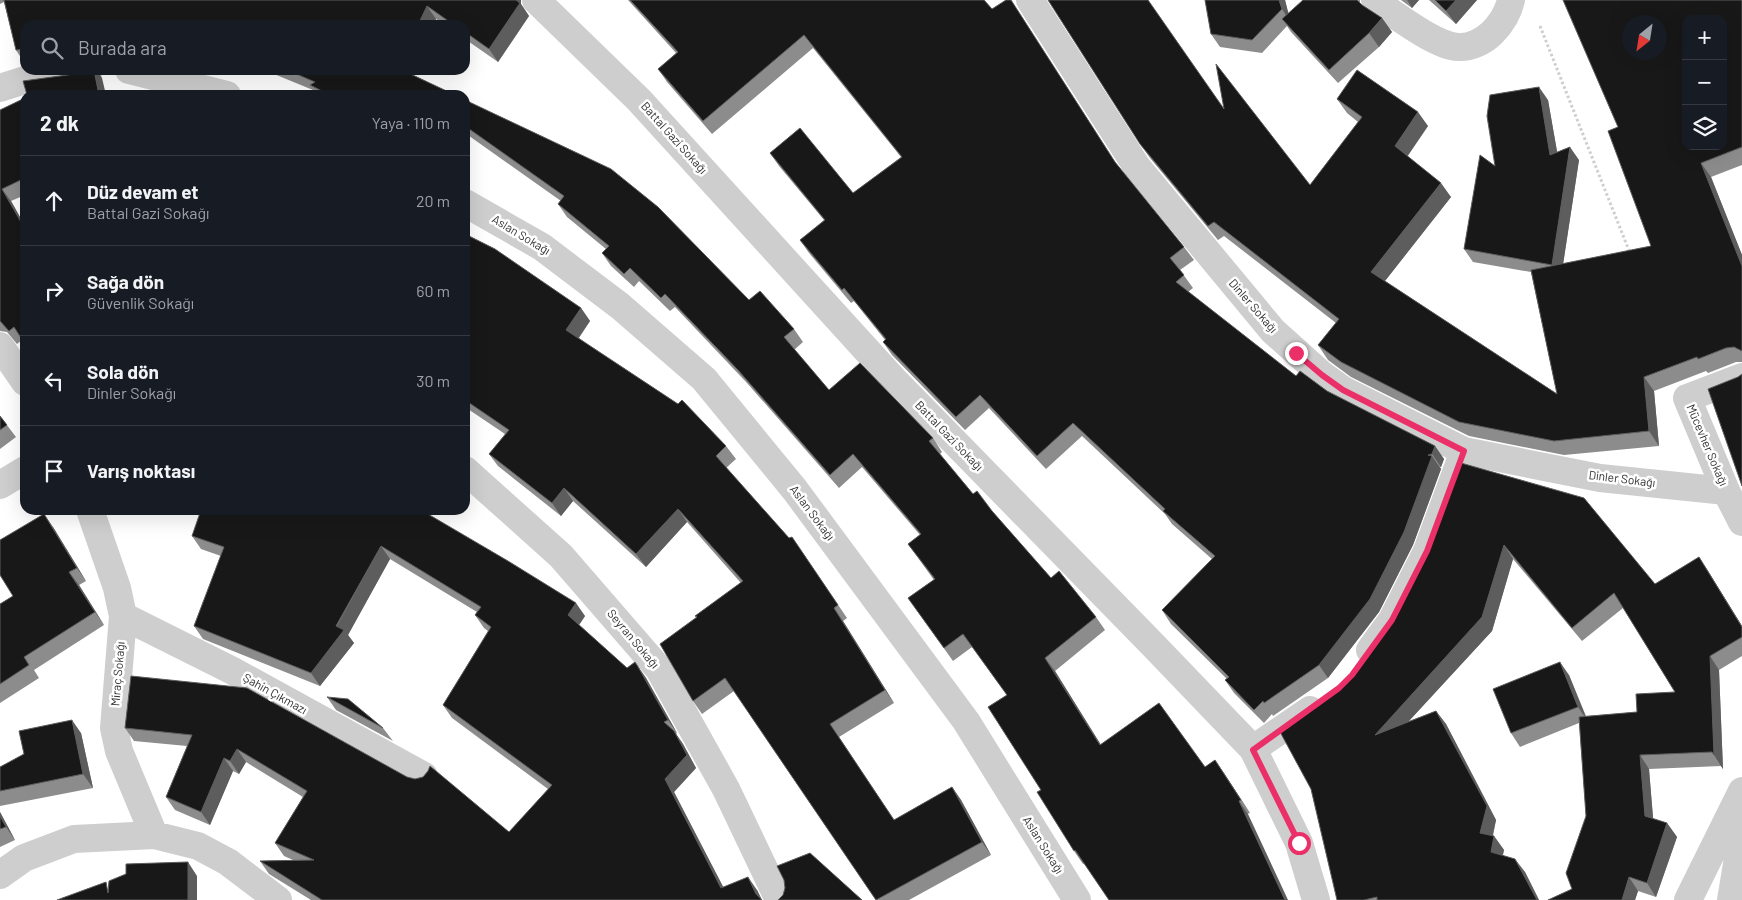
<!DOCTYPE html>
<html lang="tr">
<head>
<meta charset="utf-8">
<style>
  :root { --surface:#171b24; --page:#242831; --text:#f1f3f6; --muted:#9ea1a6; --line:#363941 }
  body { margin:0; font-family:Barlow,sans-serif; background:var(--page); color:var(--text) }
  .controls { position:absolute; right:15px; top:15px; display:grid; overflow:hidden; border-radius:10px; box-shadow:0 5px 20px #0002 }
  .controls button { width:45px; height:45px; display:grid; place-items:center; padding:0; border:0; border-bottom:1px solid var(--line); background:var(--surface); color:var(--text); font:25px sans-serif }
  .compass { position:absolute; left:1622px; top:15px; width:45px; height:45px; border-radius:50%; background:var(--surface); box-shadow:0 5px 20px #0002; rotate:210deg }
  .stop { position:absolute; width:15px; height:15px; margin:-11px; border:4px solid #eb2f69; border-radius:50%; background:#fff }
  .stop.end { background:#eb2f69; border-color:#fff; box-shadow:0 1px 5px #0008 }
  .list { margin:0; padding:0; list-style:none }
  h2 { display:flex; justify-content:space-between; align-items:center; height:65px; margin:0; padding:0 20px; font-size:21px }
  h2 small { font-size:16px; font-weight:400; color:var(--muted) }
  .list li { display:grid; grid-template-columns:32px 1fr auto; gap:15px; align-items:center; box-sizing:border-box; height:90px; padding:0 20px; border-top:1px solid var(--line) }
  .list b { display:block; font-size:19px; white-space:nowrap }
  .list p { margin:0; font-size:16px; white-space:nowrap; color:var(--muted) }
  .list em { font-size:16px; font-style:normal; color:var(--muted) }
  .icon { flex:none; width:28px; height:28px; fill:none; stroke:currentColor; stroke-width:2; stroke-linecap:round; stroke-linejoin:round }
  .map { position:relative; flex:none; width:1742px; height:900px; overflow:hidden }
  .search { position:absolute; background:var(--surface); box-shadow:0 5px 20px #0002; left:20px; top:20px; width:450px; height:55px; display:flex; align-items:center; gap:12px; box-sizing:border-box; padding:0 18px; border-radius:15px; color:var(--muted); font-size:19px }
  .panel { position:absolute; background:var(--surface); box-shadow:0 5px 20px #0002; left:20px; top:90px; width:450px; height:425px; border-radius:15px }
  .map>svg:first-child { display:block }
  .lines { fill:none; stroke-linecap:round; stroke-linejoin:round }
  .path { stroke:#cecece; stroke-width:3; stroke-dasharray:2.5 2.5; stroke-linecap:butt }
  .minor { stroke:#cecece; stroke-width:28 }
  .wall { fill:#8c8c8c }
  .shaded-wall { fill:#5d5d5d }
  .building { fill:#181818; stroke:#5d5d5d; fill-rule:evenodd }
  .route { stroke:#eb2f69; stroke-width:6 }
  .labels { text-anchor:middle; stroke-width:5; stroke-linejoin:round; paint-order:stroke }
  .street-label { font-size:12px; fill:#313131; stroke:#fff }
</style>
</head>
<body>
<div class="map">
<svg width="1742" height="900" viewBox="0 0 1742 900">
  <rect width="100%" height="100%" fill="#fff"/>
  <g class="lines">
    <path class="path" d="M1540,26L1630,253"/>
    <path class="minor" d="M536,0L639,100L892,378L1155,647L1253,749L1299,843L1316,900
      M1030,0L1137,167L1273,331L1322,375L1343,390L1464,451L1600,478L1726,491L1742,522
      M1375,0L1380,5C1399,17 1436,46 1458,47C1470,48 1484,41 1492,33C1502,23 1508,13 1511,0
      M129,70L227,95
      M0,88L31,78L89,70
      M465,203L542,247L620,306L704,379L795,490L966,721L1077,900
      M0,346L25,382
      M465,470L561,556L659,669L726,789L779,900
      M0,485L25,470
      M1726,491L1687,398L1742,377
      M90,510L117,588L123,616L114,728L119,751L154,835
      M123,616L233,671L424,776
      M1370,650L1392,620L1427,551L1464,451
      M1253,749L1310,710
      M0,875L24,858L74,839L154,835L198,846L228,862L278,900
      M1688,900L1742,791
      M1731,900L1742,834"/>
  </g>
  <path class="wall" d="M0,0H521V4L529,16L498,62L465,39V25H445L436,19L25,25V64L16,50L4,2L0,4Z
    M628,0H984L992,9L1011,0L1118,167L1184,247L1194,260L1180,270L1193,288L1188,292L1296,376L1435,446L1444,459L1441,467H1440L1441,469L1413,545L1379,612L1328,678L1273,716L1272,714L1264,723L1234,693L1225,680L1227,679L1171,624L1162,610L1212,559L1172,524L1165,514L1082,436L1046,469L989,408L965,430L892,355L883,342L885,340L854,301L851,303L809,253L800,240L824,220L779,166L770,153L853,193L901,157L813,48L712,134L667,82L658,69L676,53Z
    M1205,0H1285L1288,13L1360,0V3L1362,5L1382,18L1392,32L1379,47L1338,83L1291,32L1287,26L1262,53L1220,47L1211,34Z
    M1401,0H1419L1412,8Z
    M1429,0H1477L1456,24Z
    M1742,0V165L1711,177L1742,255V362H1736L1708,373L1706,371L1654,391L1659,446L1564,455L1469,436L1351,377L1328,360L1318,345L1336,323L1224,236L1218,240L1150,158L1140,144L1224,109L1310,185L1358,122L1347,113L1337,99L1428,126L1407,156L1451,197L1385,281L1557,394L1531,272L1473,262L1464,249L1495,166L1548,100L1557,152L1579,160L1563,264L1651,246L1618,127Z
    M252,70H413L411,74L455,95H316L313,90L274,74Z
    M25,98V195L11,201L25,226V344L22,340L17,344L7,332L0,331V110Z
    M465,100L749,300L794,329L803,342L794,350L829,390L933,438L942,452L940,454L973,494L992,511L1051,578L1096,617L1105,630L1055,671L1101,745L1205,767L1215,760L1250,813L1083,864L1074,851L1041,790L1007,695L972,647L953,661L908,598L934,580L908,544L920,535L862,467L839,488L747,383L675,307L670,311L639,281L634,287L611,266L602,253L606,249L567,217L558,204L561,201L465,133Z
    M465,234L581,308L590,321L579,338L726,446L736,459L726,468L789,538L792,537L847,618L843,621L894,703L839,737L894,820L952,787L961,800L991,855L909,900H876L734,691L702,714L693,701L697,617L741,583L687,522L646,567L573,501L561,516L498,466L489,454L505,434L465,407Z
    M0,416L16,437L0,449Z
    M1461,463L1655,584L1699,557L1708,571L1742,626V656L1719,670L1723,769L1721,766L1649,769L1653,819L1667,823L1677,837L1656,897L1638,891L1635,900H1548L1572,889L1586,816L1579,723L1520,747L1511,733L1569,675L1586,716L1637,712L1675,692L1623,608L1582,641L1513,559L1492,631L1409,721L1436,711L1446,724L1496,820L1493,836H1494L1504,850L1503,855L1525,872L1539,900H1337L1342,685L1395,616L1432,543Z
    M421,510L585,616L579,625L627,668L637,665L646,678L677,733L676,734L683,744L696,768L674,792L723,887L757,890L762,900H311L269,874L260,861L293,860L284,856L275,843L303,797L246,762L239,774L233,771L210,825L175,810L166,797L187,746L134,741L125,728L131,676L407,777L509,832L548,789L452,718L443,705L488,631L484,628L475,615L477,612L390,559L348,635L354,643L320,686L203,639L194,626L221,556L201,549L192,536Z
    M53,527L86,581L79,585L104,625L34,670L39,678L0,703V604L13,596Z
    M327,697L383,728L393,741L336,710Z
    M81,733L93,788L0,806V767Z
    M0,812L15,840L0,847Z"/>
  <path class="shaded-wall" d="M516,0H521V4L529,16L498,62L489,49Z
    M1279,0H1285L1291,23L1282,9Z
    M1407,0H1419L1412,8Z
    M1456,0H1477L1456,24L1446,11Z
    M427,6L436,19L434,25H418Z
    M1382,18L1392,32L1379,47L1369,33Z
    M94,70H97L102,78L106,95H99Z
    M400,70H413L408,81Z
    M1539,87L1548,100L1560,168L1550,155Z
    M1418,112L1428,126L1405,160L1395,146Z
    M1570,147L1579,160L1561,278L1552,265Z
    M1701,163L1711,177L1742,255V266Z
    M1441,183L1451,197L1381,286L1371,272Z
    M2,189L11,201L25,226V229Z
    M581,308L590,321L575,343L566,330Z
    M1644,377L1654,391L1659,446L1649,431Z
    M1435,446L1444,459L1441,467L1432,454Z
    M1432,456L1441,469L1413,545L1379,612L1328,678L1319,665Z
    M564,488L573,501L561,516L552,503Z
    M678,509L687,522L646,567L636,554Z
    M44,514L53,527L86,581L77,568Z
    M1504,545L1513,559L1492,631L1384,748L1375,735Z
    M381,546L390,559L348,635L354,643L320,686L311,673Z
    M1699,557L1708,571L1742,626V627Z
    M69,572L79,585L104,625L95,612Z
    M576,603L585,616L577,628L568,615Z
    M834,608L843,621L894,703L885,690Z
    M1710,656L1719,670L1723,769L1714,755Z
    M1045,658L1055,671L1109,758L1100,745Z
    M1560,662L1569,675L1587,720L1578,707Z
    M637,665L646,678L677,733L668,720Z
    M1436,711L1446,724L1496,820L1490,847L1480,833Z
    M72,720L81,733L93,788L83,774Z
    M674,731L683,744L696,768L674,792L730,900L721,888L665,779Z
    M237,749L246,762L239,774L230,761Z
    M1640,755L1649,769L1654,829L1645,816Z
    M224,758L233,771L210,825L201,812Z
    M1215,760L1224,773L1250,813L1241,800Z
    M952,787L961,800L991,855L982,842Z
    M1239,801L1248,814L1288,900H1285Z
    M0,812L15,840L6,827L0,816Z
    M1667,823L1677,837L1656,897L1647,883Z
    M1494,836L1504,850L1500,865L1491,852Z
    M1515,859L1525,872L1539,900H1537Z
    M188,862L197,876V900H188Z
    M748,877L757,890L762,900H760L756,894Z
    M1629,877L1638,891L1635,900H1622Z"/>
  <path class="building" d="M4,0H516L520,3L489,49L465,32V25H454L427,6L418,25H25V49L16,50Z
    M630,0H984L992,9L1006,0H1011L1115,162L1184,247L1170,258L1184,275L1176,282L1296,376L1300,371L1327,391L1435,446L1432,454L1428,455L1432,456L1404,532L1370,599L1319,665L1264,703L1263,701L1254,710L1225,680L1229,677L1162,610L1215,556L1163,511L1165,509L1073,423L1037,456L980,395L956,417L883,342L886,339L844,288L842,290L800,240L825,220L770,153L800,128L853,193L902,157L804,35L703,121L658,69L678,52Z
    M1048,0H1148L1224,109L1216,64L1310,185L1362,117L1337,99L1357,70L1418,112L1395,146L1441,183L1371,272L1557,394L1531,270L1651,246L1608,131L1618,127L1563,0H1742V147L1701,163L1742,266V351L1734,347L1726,348L1698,359L1697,357L1644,377L1649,431L1554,441L1459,422L1341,362L1318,345L1339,319L1214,222L1208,226L1140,144ZM1686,19H1723V146H1686ZM1630,22H1660V52H1630Z
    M1205,0H1279L1282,9L1252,40L1211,34Z
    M1303,0H1357L1362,5L1382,18L1369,33L1329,70L1282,19Z
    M1435,0H1456L1446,11Z
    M89,70H94L99,95H27L23,81L82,73Z
    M287,70H402L455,95H330L310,85L315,82Z
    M1539,87L1550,155L1570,147L1552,265L1464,249L1480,155L1495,166L1487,116L1490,95Z
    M25,98V178L2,189L25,229V344L14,327L9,331L0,321V110Z
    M465,100L611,169L658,207L749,300L760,291L794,329L784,337L829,390L860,363L933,438L929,441L973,494L977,491L992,511L1051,578L1059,571L1096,617L1045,658L1100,745L1159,703L1205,767L1215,760L1241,800L1239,801L1285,900H1109L1075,850L1074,851L1037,792L1041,790L988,707L1007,695L963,634L944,648L908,598L935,579L908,544L921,534L853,454L830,475L738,370L665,294L661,298L630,268L624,274L602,253L609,246L558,204L564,196L465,126Z
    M465,234L495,249L581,308L566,330L678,404L682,400L726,446L716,456L789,538L792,537L838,605L834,608L885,690L830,724L894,820L952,787L982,842L876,900L725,678L693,701L660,644L697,617L695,616L743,581L678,509L636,554L564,488L552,503L489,454L509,430L465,400Z
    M1742,374V486L1708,389L1738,377Z
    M0,416L7,425L0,430Z
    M1461,463L1584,498L1655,584L1699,557L1742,627V637L1710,656L1714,755L1712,752L1640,755L1645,816L1667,823L1647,883L1629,877L1622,900H1548L1572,889L1566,873L1586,816L1579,717L1637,712L1636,694L1675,692L1614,593L1572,628L1504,545L1482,617L1375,735L1436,711L1487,806L1480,833L1494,836L1491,852L1515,859L1537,900H1377V897L1364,900H1337L1311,789L1279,730L1342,685L1395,616L1432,543Z
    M201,510H421L508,561L576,603L568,615L627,668L635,662L637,665L668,720L664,722L674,731L687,755L665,779L721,888L748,877L756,894L762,900H322L260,861L314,860L275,843L307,791L237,749L230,761L224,758L201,812L166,797L192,735L125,728L131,676L247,688L407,777L415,779L423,777L428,771L430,766L509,832L552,785L443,705L491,627L475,615L481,607L381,546L336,626L344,630L311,673L194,626L224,547L192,536Z
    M44,514L77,568L69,572L95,612L24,657L29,665L0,684V604L13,596L0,575V540Z
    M1560,662L1578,707L1511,733L1493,689Z
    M327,697L348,699L383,728Z
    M72,720L83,774L0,791V767L24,754L19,731Z
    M0,816L6,827L0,829Z
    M810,853L862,900H778L783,895L785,888L784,880L777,866Z
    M188,862V900H57L106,882L108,893L109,881L126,874V864Z"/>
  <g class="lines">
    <path class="route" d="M1296,353L1322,375L1343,390L1464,451L1427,551L1392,620L1352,675L1339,688L1253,750L1299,843"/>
  </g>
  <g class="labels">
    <g class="street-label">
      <text transform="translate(674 138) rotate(48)" y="4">Battal Gazi Sokağı</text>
      <text transform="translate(521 235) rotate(31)" y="4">Aslan Sokağı</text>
      <text transform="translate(1253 306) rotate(49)" y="4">Dinler Sokağı</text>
      <text transform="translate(949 436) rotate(46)" y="4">Battal Gazi Sokağı</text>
      <text transform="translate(1707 445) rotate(67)" y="4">Mücevher Sokağı</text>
      <text transform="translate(1622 479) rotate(7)" y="4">Dinler Sokağı</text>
      <text transform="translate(812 513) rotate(53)" y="4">Aslan Sokağı</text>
      <text transform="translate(633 639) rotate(50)" y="4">Seyran Sokağı</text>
      <text transform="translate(118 674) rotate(-85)" y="4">Miraç Sokağı</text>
      <text transform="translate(275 694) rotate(29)" y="4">Şahin Çıkmazı</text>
      <text transform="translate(1043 845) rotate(58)" y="4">Aslan Sokağı</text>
    </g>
  </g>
</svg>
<div class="controls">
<button>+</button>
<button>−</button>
<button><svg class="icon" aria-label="layers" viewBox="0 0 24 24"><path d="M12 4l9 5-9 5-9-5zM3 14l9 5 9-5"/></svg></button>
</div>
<svg class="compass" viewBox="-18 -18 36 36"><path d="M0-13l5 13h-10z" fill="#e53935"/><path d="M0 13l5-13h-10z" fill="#9ea1a6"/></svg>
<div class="stop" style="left:1299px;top:843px"></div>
<div class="stop end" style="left:1296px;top:353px"></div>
<div class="search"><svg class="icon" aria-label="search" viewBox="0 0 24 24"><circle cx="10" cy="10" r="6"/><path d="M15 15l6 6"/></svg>Burada ara</div>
<section class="panel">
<h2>2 dk<small>Yaya · 110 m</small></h2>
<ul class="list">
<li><svg class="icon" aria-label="ahead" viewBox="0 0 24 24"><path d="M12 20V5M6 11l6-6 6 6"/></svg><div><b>Düz devam et</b><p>Battal Gazi Sokağı</p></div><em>20 m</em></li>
<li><svg class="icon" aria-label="right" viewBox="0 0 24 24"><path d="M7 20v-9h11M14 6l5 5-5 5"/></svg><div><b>Sağa dön</b><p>Güvenlik Sokağı</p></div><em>60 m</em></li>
<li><svg class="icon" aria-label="left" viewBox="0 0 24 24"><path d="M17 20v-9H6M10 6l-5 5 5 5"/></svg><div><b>Sola dön</b><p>Dinler Sokağı</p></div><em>30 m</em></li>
<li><svg class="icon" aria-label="arrive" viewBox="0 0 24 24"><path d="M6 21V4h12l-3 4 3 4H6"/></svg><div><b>Varış noktası</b></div></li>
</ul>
</section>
</div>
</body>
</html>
